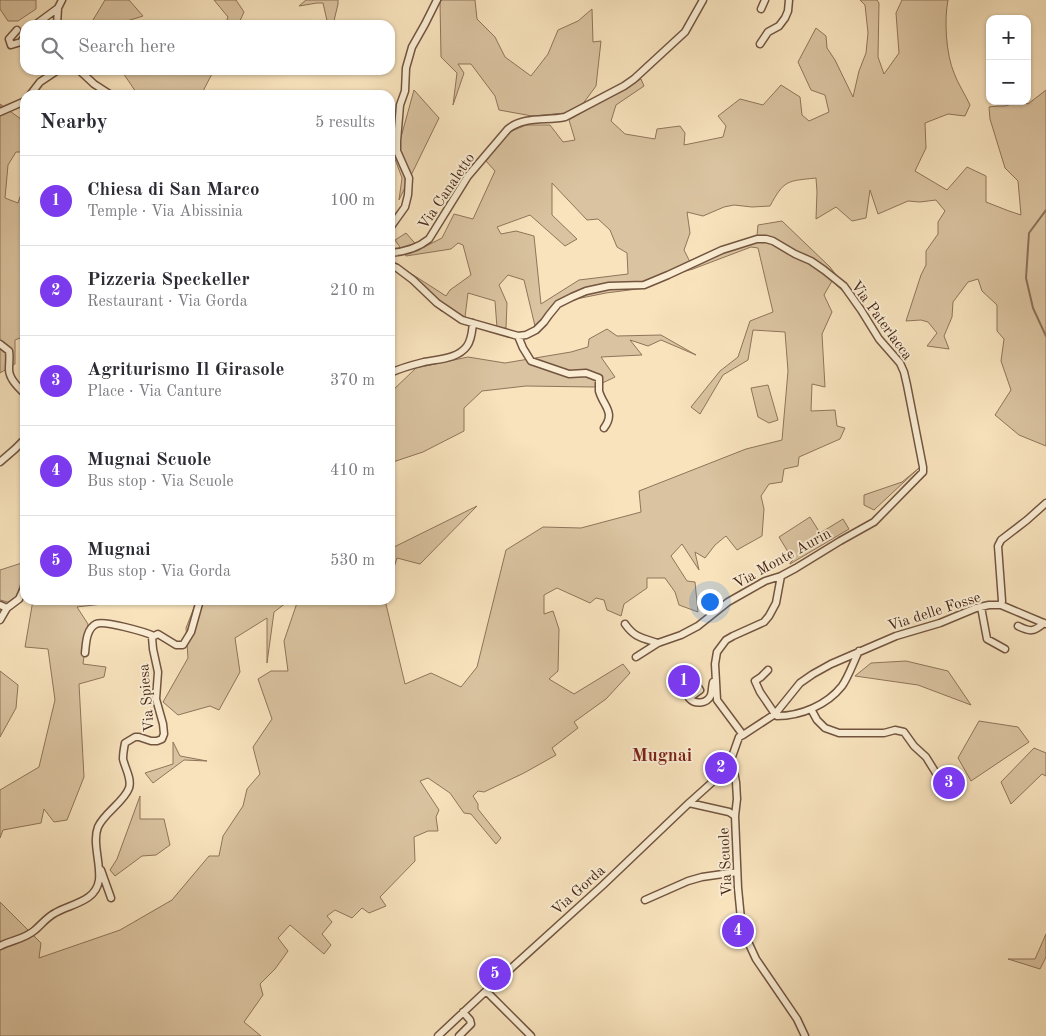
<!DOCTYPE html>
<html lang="en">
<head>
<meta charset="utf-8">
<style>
  :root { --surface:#fff; --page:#f7f7f7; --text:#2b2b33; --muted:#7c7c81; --line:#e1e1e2; --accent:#7c3aed }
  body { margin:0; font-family:"Old Standard TT",serif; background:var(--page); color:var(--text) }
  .controls { position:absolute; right:15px; top:15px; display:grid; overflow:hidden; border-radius:10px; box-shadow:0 1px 4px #0004 }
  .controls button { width:45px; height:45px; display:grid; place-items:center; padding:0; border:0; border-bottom:1px solid var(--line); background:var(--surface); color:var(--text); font:25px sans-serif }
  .you { position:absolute; left:709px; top:601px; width:18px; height:18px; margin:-12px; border:4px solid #fff; border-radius:50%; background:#1a73e8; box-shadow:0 0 0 8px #1a73e833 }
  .badge { display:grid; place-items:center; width:32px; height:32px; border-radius:50%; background:var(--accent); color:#fff; font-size:16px; font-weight:700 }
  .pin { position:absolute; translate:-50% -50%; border:2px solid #fff; box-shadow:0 1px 5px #0006 }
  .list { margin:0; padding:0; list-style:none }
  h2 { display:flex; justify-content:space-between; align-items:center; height:65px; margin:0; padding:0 20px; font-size:21px }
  h2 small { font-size:16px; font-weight:400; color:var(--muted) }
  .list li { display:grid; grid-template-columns:32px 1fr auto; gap:15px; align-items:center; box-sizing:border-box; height:90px; padding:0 20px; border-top:1px solid var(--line) }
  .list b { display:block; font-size:19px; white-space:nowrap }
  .list p { margin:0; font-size:16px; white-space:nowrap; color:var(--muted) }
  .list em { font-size:16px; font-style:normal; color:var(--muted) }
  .icon { flex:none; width:28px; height:28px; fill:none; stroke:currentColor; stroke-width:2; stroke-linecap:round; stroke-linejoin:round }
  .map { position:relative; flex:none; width:1046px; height:1036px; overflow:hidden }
  .search { position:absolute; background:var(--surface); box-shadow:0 1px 4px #0004; left:20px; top:20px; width:375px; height:55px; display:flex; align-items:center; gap:12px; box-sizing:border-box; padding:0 18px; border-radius:15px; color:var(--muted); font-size:19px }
  .panel { position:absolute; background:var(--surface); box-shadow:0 1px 4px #0004; left:20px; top:90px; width:375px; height:515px; border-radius:15px }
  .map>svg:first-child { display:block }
  .green { fill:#dac3a0; stroke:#90745a; fill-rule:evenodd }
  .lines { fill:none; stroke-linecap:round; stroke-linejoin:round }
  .stream { stroke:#8c7058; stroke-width:2 }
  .minor-casing { stroke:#72543f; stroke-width:9 }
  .minor { stroke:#faedd4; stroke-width:6 }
  .labels { text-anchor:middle; stroke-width:4; stroke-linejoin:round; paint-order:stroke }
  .street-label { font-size:15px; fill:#462515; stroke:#faedd4 }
  .quarter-label { font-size:18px; font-weight:bold; fill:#7a1f14; stroke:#faedd4 }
</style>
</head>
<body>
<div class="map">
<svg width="1046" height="1036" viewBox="0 0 1046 1036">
  <rect width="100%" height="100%" fill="#f8e3bd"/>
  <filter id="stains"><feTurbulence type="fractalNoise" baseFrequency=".004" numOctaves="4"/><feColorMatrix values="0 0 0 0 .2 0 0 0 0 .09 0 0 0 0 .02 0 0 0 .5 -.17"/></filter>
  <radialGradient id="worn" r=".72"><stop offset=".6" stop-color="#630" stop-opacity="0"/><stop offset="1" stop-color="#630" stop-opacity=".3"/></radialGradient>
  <path class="green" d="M0,0H36V9L18,21H8L0,9Z
    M105,0H129L143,16L114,25H90Z
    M214,0H236L244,12L238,25H225L228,17Z
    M306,0H338V4L333,25H328L323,3H317L299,6Z
    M442,0H475L477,19L495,37L505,57L531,76L548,54L558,30L578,21L592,9L593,42L601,41L596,86L582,105L567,113L532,116L499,110L495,96L471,64H458L464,73L453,105L457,73L441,57L440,2Z
    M860,0H877L879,3L878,57L884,74L899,53L896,13L902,0H948C944,20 946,54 954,73C958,84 965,94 970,105L965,116L948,114L925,123L926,148L915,171L947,190L967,167L986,176V202L1009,211L1021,215L1018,181L1005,168L990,119L989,107C994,106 1000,106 1005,106C1014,104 1019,98 1028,104L1046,90V446L1019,435L995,415L1011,390L1001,361L1004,339L997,331V305L982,291L978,279L968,282L953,302L952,317L944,336L949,349L927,346L937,333L928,322L921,320L906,321L921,275L926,265V251L938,234V222L945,211L936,200L920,202L908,201L878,214L870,190L866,218L852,221L836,207L816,219L817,192L816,178C787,181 784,180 770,206L752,207L734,205L724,207L703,216L687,212L690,233L684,250L690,262L757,236L758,225L782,221L830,267L861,308L832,281L824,295L832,312L822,334L825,387L812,384L811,411L835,410L837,426L845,428L840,439L799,457L798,466L784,469L782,482L769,484L761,496L764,509L762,536L737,550L726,536L715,545L705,558L695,552L699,570L682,544L671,556L687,581L695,582L698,612L679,605L675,592L665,578H647V588L624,604L621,616L607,610L604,600L596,598L590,603L557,588L544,595V614L553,611L559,629L558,671L549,679L574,694L623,664L630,673L606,699L574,722L578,728L552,748L556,755L524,773L484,792L478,791L473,796L478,804V809L501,838L496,844L471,814L464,813L450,793L428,778L420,781L439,810L436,817L438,831H428L414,837L415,861L380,897L386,906L369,913L362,908L352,918L335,910L327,916L332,922L322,934L331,945L324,954L290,925L278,938L288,951L275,969L260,984L263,995L244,1022L261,1036H0V902L41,943L39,958L120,930L172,900L209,856H219L223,836L243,806L247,789L260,774L253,747L272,719L258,679L271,671H288L284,641L298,600H385L405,684L431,673L461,687L477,667L506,550L543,527L581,528L641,512L639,491L746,449L782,440L788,371L785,332L753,330L748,360L723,375L700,414L691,407L720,371L738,357L750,321L773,312L758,248L751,247L693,269L679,273L645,288L606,293L576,299L561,305L535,326L524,280L508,275L499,285L507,303L506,328H497L495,301L468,293L465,317L441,311L390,262V260L446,296L450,290L471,275L463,245L458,243L451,249L406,256L395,240L406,233L420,249L442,238L454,214L473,219L495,171L486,161L505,134L526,125H550L563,142L575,140L569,120L641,79L644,86L616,105L611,121L625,134L655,139L657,129L680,126L685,133L684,145L723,137L726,126L718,116L740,99L763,105L781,85L800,97L802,115L809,121L829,112L825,95L811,90L798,62L816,28L826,36L827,48L835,60L853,97L859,71L866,53L868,33L865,5ZM552,183L587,220L598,219L610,230L617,247L627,253L628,274L579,280L541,304L534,236L516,231L501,234L497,227L530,215L565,246L577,239L552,215Z
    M121,70H214L201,95H138Z
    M414,90L439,118L399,200L402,178L395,159Z
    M0,104L25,122V152H16L8,165L5,198L18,203L25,182V336L15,340V364L0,373Z
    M607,329L617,336L661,335L696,355L661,340L648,346L630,340L642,355L601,357L615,377L594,387L526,386L482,391L464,408V431L423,452L390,463V393L416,368L468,357L505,363L571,352L588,347L589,339Z
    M768,385L778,420L769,423L758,417L751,388Z
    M919,468L874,510L864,505V495L902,482Z
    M477,506L420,564L397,558L390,580V549Z
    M810,517L820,533L843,519L849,529L790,564V563L793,560L779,537Z
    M25,562V568L17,596L8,602L0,600V570Z
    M33,600H127L128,601L77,607L88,624L83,664L106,667L104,677L79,684L84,777L67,820L54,822L44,809L41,823L3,830L0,838V790L39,767L55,700L48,649L25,647Z
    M197,600H290L274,612L267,663V618L235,638L240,672L219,710L210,706L178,715L163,702L188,658L186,628Z
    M906,661L948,671L971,705L918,685L855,676L871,663Z
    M0,671L18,685L16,708L0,737Z
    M979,721L1018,727L1029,742L971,781L958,758Z
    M173,742L180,756L207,761L184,760L153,783L145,773L173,764Z
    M1034,748L1046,753V776L1042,774L1011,804L1001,782Z
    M140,796V819H164L170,845L156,855L142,856L115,876L110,870L117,859Z
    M1046,934V957L1040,969L1008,959H1035Z"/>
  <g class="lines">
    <path class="stream" d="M1046,210L1029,233L1026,278L1033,308L1046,336"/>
    <defs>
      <path id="minor" d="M761,9L765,0
        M35,25L58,8
        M57,25L58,8L62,0
        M17,30L9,39L11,45L21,42L25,36
        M760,44L768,32L779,26L785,18L788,11L789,0
        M79,70L94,84L111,95
        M30,95L40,82L58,70
        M0,112L25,101
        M390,228L405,207L408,195L409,178L397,151V141L400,105L405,91L406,68L412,47L425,24L437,0
        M390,253C404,252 418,248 429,239L468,176L508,129C524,116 546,121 565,117L624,86L634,79L685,32L703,0
        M390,265L397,268L413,280L437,303L462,320L518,336L526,335L536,330L544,322L549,315L558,304L572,297L586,291L609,286L644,285L668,275L722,250L757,239H766L773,241L795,254L811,261L824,270L844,286L861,310L879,339L900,363L904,372L907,385L923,467V472L874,522L840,541L796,568L781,576L765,581L728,602L698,626L681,635L658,643L636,657
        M518,336L523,348L531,361L569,374L586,373L599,378C599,382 599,387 599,391C603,406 616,412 604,428
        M0,344L9,351C10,357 9,363 9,369C9,379 18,387 25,394
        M390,373C401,368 412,365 424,362C438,359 458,359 467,346C472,339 472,331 473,323
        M0,462L15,449L25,439
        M0,605L7,608L19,599L25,586
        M1001,605L1002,601L998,546L1001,540L1027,520L1046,503
        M981,607L987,639L1005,649
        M0,620L7,608
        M625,624C635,638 642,638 658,643
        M1018,626C1030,632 1034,632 1044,623
        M85,653C86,644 86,629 96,624C104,620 145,632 154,636
        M768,670L761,677L755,681L760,692L775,714L777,716C801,716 827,705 842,686C848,678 854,661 859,651
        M692,677L700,690L689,698C695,705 707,704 711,695C712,691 712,686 713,682
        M811,709L817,720L825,728L839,733H884L895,730L904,732L914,746L926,757L939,778
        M743,735L717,700L715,664L717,652L726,640L733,636L764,622L769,616L776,603L781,576
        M732,761L736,782L737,799L735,816L738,888L741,919L743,931L756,959L797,1019L805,1036
        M689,803L729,812L735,816
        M101,870L111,898
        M645,900L688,881L702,877L737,872
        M0,946C12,940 25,939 35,930C42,924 46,918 55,913C70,904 96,902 99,880C101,864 92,842 98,827C104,813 124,802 129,788C132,779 125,768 123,759C123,754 124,748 125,743L135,737H139L151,741H157L162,739L164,734L163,724L156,699L158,672L153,649L152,637L158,634L176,645H183L191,632L200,600
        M486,991L531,1036
        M438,1036L486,991L603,885L689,803L728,768L739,737L743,735L775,714L800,683L813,674L831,664L896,636L940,623L976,608L989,605H1001L1046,624
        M459,1036L471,1024L470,1020L463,1012"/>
    </defs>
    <use href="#minor" class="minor-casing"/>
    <use href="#minor" class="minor"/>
  </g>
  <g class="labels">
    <g class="street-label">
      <text transform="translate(446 191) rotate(-56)" y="5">Via Canaletto</text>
      <text transform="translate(882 320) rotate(54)" y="5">Via Paterlacca</text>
      <text transform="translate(782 558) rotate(-29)" y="5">Via Monte Aurin</text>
      <text transform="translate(934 611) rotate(-18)" y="5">Via delle Fosse</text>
      <text transform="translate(146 698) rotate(-95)" y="5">Via Spiesa</text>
      <text transform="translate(725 862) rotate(-93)" y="5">Via Scuole</text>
      <text transform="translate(578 890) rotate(-42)" y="5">Via Gorda</text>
    </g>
    <g class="quarter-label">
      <text x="662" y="761">Mugnai</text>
    </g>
  </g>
  <rect width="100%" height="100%" filter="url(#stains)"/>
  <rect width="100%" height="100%" fill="url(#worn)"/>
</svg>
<div class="controls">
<button>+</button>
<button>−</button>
</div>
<div class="you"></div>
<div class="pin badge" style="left:684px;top:681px">1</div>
<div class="pin badge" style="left:721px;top:768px">2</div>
<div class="pin badge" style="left:949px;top:783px">3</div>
<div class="pin badge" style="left:738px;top:931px">4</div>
<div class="pin badge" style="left:495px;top:974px">5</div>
<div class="search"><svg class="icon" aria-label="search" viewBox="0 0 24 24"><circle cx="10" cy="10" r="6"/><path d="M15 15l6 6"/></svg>Search here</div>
<section class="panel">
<h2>Nearby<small>5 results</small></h2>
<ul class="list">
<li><span class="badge">1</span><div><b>Chiesa di San Marco</b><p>Temple · Via Abissinia</p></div><em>100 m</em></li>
<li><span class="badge">2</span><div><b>Pizzeria Speckeller</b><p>Restaurant · Via Gorda</p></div><em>210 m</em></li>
<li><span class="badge">3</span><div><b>Agriturismo Il Girasole</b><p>Place · Via Canture</p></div><em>370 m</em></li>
<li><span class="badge">4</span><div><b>Mugnai Scuole</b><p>Bus stop · Via Scuole</p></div><em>410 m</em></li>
<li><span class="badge">5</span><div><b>Mugnai</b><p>Bus stop · Via Gorda</p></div><em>530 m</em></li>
</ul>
</section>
</div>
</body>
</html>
